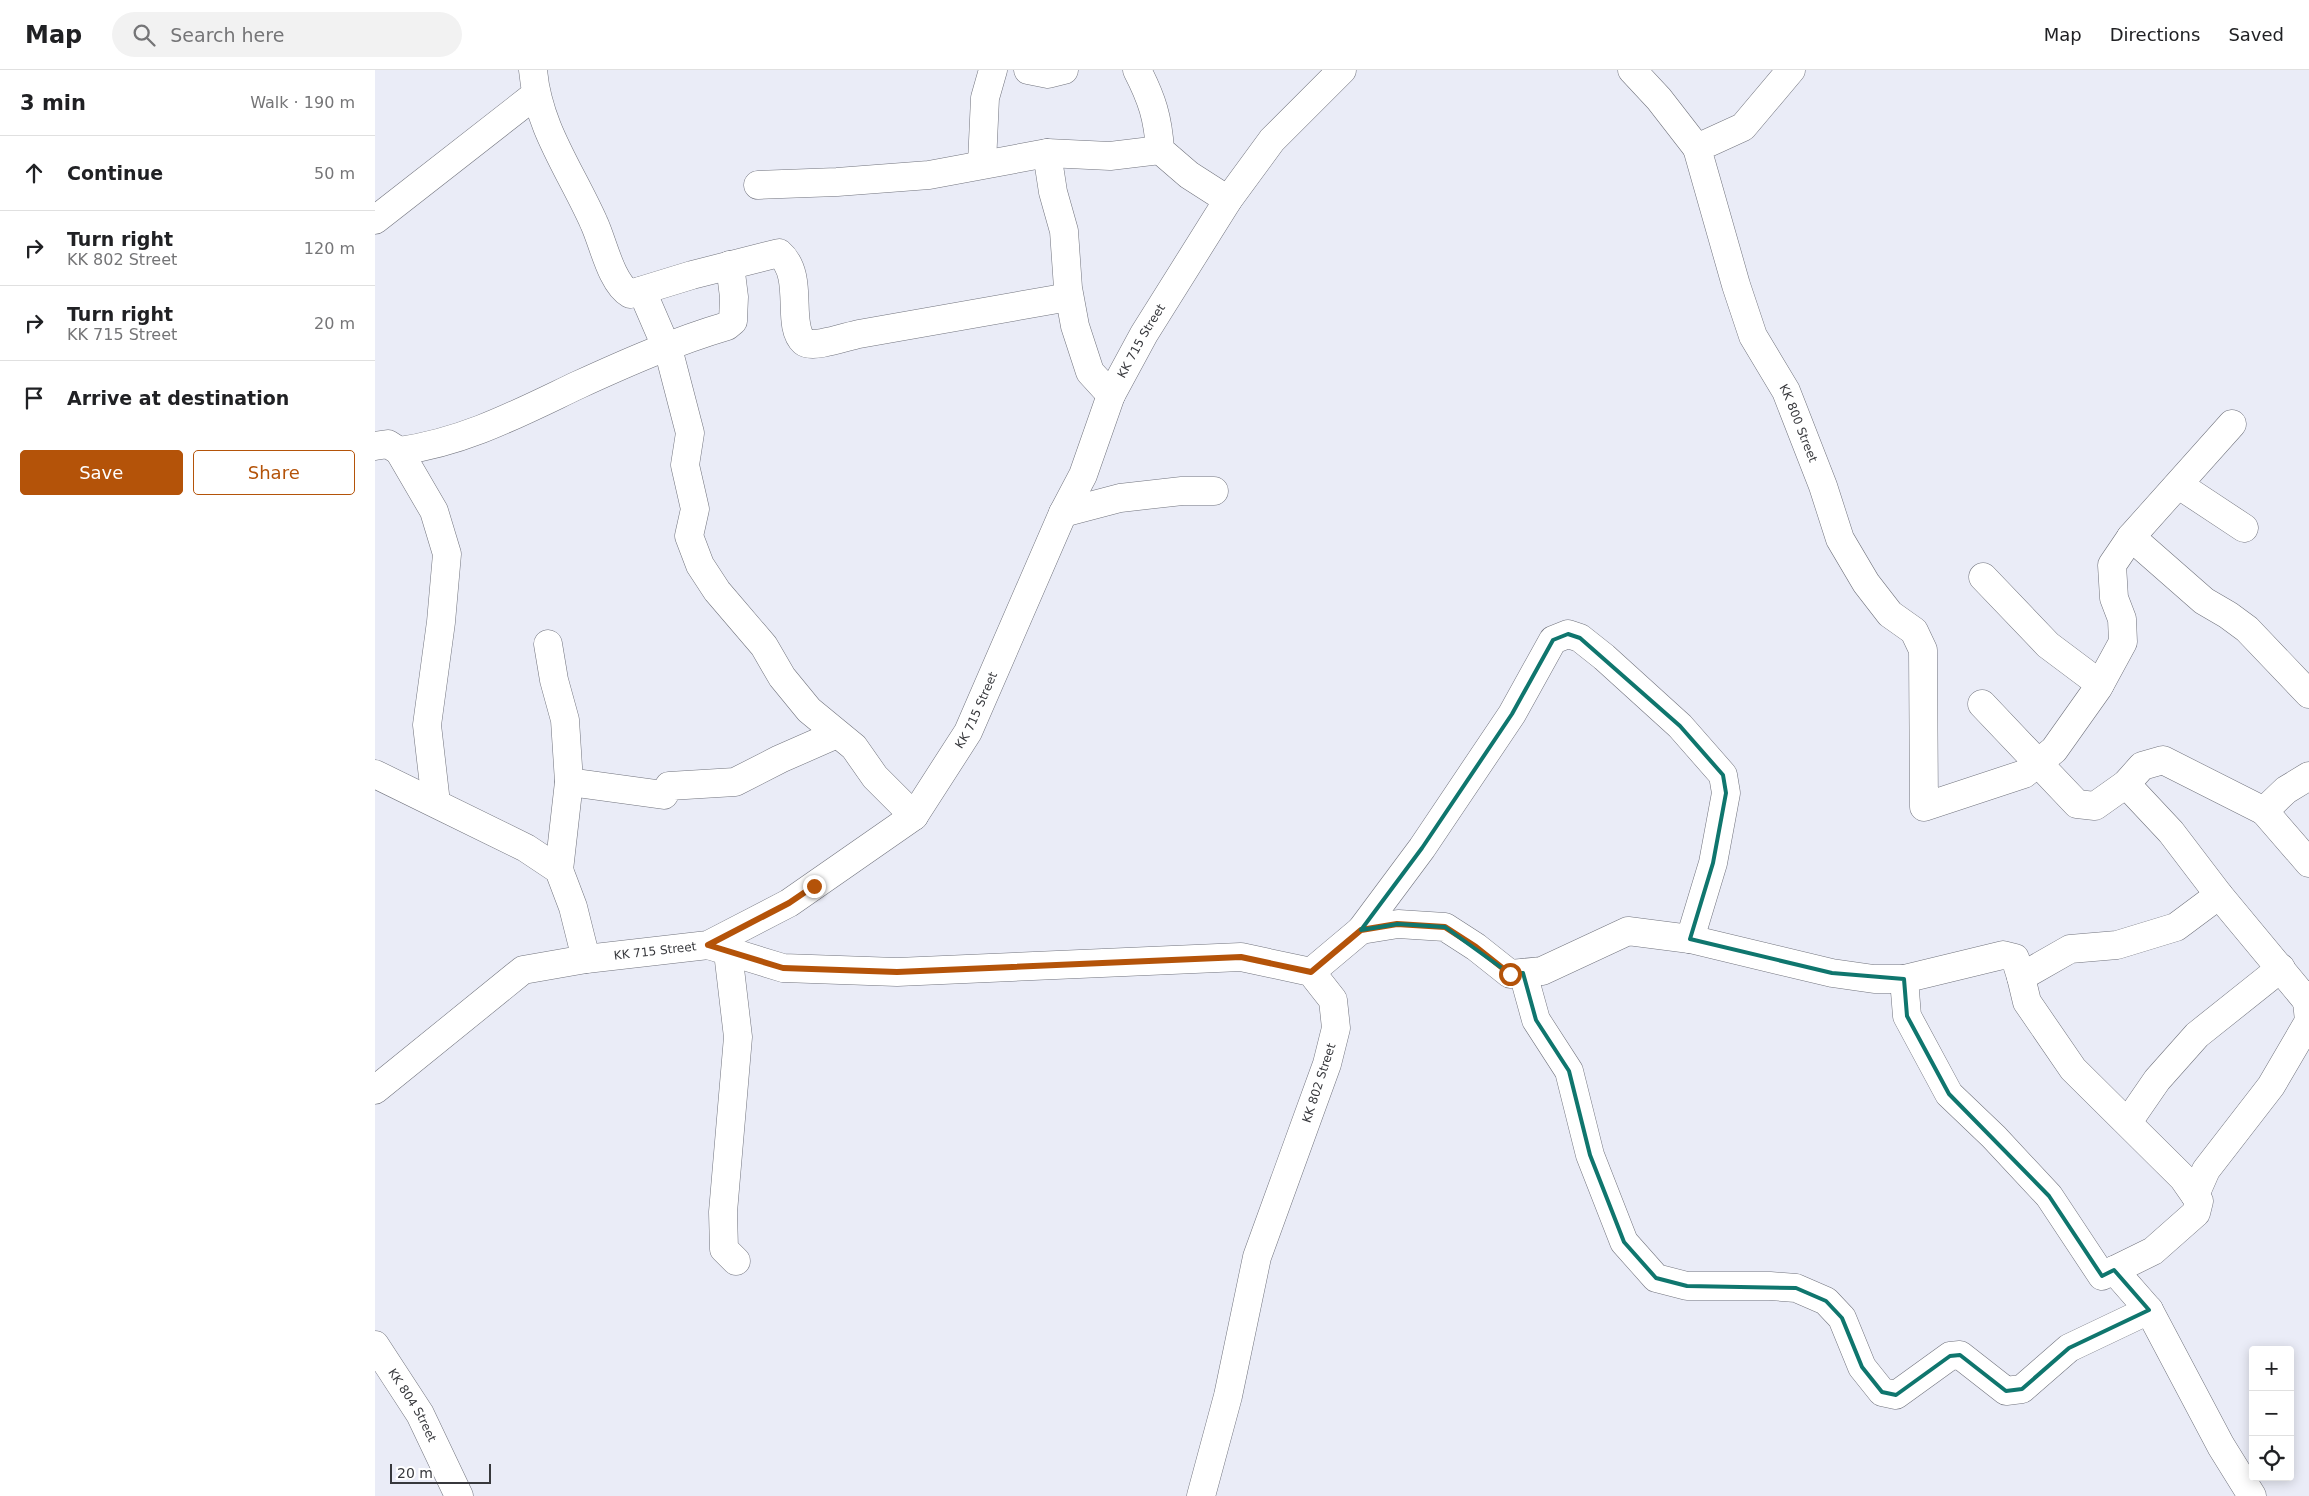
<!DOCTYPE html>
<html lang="en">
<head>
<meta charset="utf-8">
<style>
  :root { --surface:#fff; --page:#f2f2f2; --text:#202124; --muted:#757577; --line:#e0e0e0; --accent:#b45309 }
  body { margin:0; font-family:"DejaVu Sans",sans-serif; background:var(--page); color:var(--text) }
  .controls { position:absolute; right:15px; bottom:15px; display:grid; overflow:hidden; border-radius:5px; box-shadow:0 2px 12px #0003 }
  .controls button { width:45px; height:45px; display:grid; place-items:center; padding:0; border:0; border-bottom:1px solid var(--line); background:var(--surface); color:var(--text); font:25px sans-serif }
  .scale { position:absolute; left:15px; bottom:12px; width:101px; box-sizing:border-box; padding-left:5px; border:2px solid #37383c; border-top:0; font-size:14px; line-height:18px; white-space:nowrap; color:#37383c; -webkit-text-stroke:4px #fff; paint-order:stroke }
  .stop { position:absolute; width:15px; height:15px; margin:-11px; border:4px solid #b45309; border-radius:50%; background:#fff }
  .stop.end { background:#b45309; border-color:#fff; box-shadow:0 1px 5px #0008 }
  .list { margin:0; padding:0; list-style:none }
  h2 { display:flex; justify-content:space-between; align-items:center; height:65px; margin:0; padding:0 20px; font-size:21px }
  h2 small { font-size:16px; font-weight:400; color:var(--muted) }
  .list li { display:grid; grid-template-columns:32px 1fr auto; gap:15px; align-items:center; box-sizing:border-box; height:75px; padding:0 20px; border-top:1px solid var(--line) }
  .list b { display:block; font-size:19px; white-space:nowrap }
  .list p { margin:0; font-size:16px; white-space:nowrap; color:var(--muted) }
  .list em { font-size:16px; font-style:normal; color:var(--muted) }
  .actions { display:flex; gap:10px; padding:15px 20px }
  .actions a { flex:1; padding:11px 0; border:1px solid var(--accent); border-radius:5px; text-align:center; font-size:18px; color:var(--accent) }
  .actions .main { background:var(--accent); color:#fff }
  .icon { flex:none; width:28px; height:28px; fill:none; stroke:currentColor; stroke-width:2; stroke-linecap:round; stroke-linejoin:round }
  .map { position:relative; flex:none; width:1934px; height:1426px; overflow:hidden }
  header { display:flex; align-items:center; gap:30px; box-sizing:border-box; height:70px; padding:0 25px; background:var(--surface); border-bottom:1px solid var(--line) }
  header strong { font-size:24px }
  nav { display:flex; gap:28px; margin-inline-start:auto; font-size:18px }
  .search { width:350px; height:45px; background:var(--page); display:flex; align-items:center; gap:12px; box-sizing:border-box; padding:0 18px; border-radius:28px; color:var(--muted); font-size:19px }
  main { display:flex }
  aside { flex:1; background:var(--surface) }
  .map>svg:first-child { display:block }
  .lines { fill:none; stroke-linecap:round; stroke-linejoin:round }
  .minor-casing { stroke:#71737d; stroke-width:29 }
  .minor { stroke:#fff; stroke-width:28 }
  .route { stroke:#b45309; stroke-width:6 }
  .marked { fill:none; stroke:#0f766e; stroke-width:4; stroke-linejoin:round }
  .labels { text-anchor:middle; stroke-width:4.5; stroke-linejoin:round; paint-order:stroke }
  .street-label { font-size:12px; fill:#37383c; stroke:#fff }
</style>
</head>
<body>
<header>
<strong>Map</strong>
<div class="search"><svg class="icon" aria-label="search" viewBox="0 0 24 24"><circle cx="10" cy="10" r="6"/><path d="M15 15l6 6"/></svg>Search here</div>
<nav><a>Map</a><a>Directions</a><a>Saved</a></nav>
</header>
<main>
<aside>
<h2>3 min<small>Walk · 190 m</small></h2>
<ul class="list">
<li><svg class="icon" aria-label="ahead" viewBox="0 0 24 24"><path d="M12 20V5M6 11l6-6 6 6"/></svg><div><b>Continue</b></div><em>50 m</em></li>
<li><svg class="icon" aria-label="right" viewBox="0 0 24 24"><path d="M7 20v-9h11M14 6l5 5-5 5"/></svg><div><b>Turn right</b><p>KK 802 Street</p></div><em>120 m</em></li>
<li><svg class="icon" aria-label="right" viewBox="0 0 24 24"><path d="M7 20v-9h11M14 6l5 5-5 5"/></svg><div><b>Turn right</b><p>KK 715 Street</p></div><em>20 m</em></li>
<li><svg class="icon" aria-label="arrive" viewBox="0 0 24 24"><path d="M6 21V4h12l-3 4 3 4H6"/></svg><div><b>Arrive at destination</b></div></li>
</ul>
<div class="actions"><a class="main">Save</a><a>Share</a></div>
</aside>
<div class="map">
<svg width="1934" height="1426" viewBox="0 0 1934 1426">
  <rect width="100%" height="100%" fill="#eaecf7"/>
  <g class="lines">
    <defs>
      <g id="minor">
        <path d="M158,0C163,58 196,101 219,153C228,172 236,213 255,224L317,205L404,183C431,206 410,255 429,272C437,279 473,266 484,264C554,252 624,240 694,227"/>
        <path d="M653,0L673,4L689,0"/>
        <path d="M762,0C777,29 783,48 785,80L814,105L853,130"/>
        <path d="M1257,0L1284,29L1322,78"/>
        <path id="s1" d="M1416,0L1368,57L1322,78L1361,215L1378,266L1411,321L1448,416L1465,469L1491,513L1515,544L1539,561L1548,580L1549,737L1649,704L1679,680L1723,618L1748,572L1747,549L1739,528L1737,495L1756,467L1857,354"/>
        <path d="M672,83L678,122L689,161L693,218L700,256L715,302L736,325"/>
        <path d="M607,93L610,28L618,0"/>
        <path d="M383,115L462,112L554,105L672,83L735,86L785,80"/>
        <path d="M0,150L160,25"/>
        <path d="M265,221L270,228L295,286L315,363L310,395L320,439L314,466L325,495L342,521L389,576L407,607L434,640L479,677L500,707L539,746"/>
        <path d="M0,376L13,374L24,381L59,441L72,484L66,552L52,655L61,733"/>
        <path d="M24,381C90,372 144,343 203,315C251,293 301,271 352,256L358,251L359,227L355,195"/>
        <path d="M1804,415L1869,458"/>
        <path d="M688,443L745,428L807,421H839"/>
        <path d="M1756,467L1829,531L1853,545L1872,559L1934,624"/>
        <path d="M1608,507L1673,575L1725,614"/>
        <path d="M173,574L179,610L190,650L194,712L184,800"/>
        <path d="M1607,634L1702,734L1720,736L1751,714L1767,696L1788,690L1889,741L1911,720L1934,706"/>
        <path d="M0,704L151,778L184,800L198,837L211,889"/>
        <path d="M194,712L289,725L294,716L360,712L405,689L462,664"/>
        <path d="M1751,714L1796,762L1844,825L1932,931"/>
        <path d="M1889,741L1934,793"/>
        <path d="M986,860L1047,778L1137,644L1178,570L1193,564L1205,568L1229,587L1305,656L1348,705L1351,723L1338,793L1315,869"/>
        <path d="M333,875L408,898L522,902L866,887L936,902L958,930L961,958L952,994L882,1187L853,1326L826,1426"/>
        <path d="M353,882L363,967L348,1142L349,1179L361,1191"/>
        <path d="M936,902L986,860L1023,854L1070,857L1101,877L1135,904L1167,901L1253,861L1315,869L1457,903L1499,909H1529L1628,885L1640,888L1646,907L1695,879L1742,875L1801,857L1844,825"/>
        <path d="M1148,903L1161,950L1194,1001L1215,1085L1249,1172L1281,1208L1312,1216H1395L1421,1218L1451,1231L1467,1248L1487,1297L1507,1322L1521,1325L1575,1286L1585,1285L1631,1321L1647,1319L1694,1278L1774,1240"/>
        <path d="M1529,909L1532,946L1574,1024L1619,1067L1674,1126L1727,1206L1778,1181L1821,1143L1824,1131L1808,1108L1698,999L1652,932L1646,907"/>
        <path id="s2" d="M0,1020L148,900L211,889L333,875L414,833L539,746L593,662L688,443L708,405L736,325L769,264L853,130L897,70L967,0"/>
        <path d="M1753,1052L1782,1010L1822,965L1906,898"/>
        <path d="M1820,1125L1831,1100L1896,1016L1934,951L1932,931L1934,925"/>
        <path d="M1739,1200L1774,1240L1846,1376L1877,1426"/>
        <path id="s3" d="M0,1275L45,1344L84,1426"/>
      </g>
    </defs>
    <use href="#minor" class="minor-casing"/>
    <use href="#minor" class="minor"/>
  </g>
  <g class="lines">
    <path class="route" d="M439,816L414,833L333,875L408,898L522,902L866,887L936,902L986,860L1022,854L1070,857L1101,877L1135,904"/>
  </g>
  <path class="marked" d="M1193,564L1205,568L1305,656L1348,705L1351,723L1338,793L1315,869L1457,903L1529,909L1532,946L1574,1024L1674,1126L1727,1206L1739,1200L1774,1240L1694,1278L1647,1319L1631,1321L1585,1285L1575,1286L1521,1325L1507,1322L1487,1297L1467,1248L1451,1231L1421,1218L1312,1216L1281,1208L1249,1172L1215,1085L1194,1001L1161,950L1148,903L1135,904L1070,857L1023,854L986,860L1047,778L1137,644L1178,570Z"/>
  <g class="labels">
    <g class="street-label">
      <text dy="4" stroke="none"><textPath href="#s2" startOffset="1149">KK 715 Street</textPath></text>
      <text dy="4" stroke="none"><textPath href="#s1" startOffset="420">KK 800 Street</textPath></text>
      <text dy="4" stroke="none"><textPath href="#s2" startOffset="744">KK 715 Street</textPath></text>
      <text dy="4" stroke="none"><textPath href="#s2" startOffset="324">KK 715 Street</textPath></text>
      <text transform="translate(944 1013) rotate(-72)" y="4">KK 802 Street</text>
      <text dy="4" stroke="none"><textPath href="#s3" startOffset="71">KK 804 Street</textPath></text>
    </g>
  </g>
</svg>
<div class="controls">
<button>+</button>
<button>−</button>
<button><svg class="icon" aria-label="locate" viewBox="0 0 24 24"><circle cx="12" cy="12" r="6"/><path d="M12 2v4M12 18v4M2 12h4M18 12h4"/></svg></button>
</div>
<div class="scale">20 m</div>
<div class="stop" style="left:1135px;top:904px"></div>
<div class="stop end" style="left:439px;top:816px"></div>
</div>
</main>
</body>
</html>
